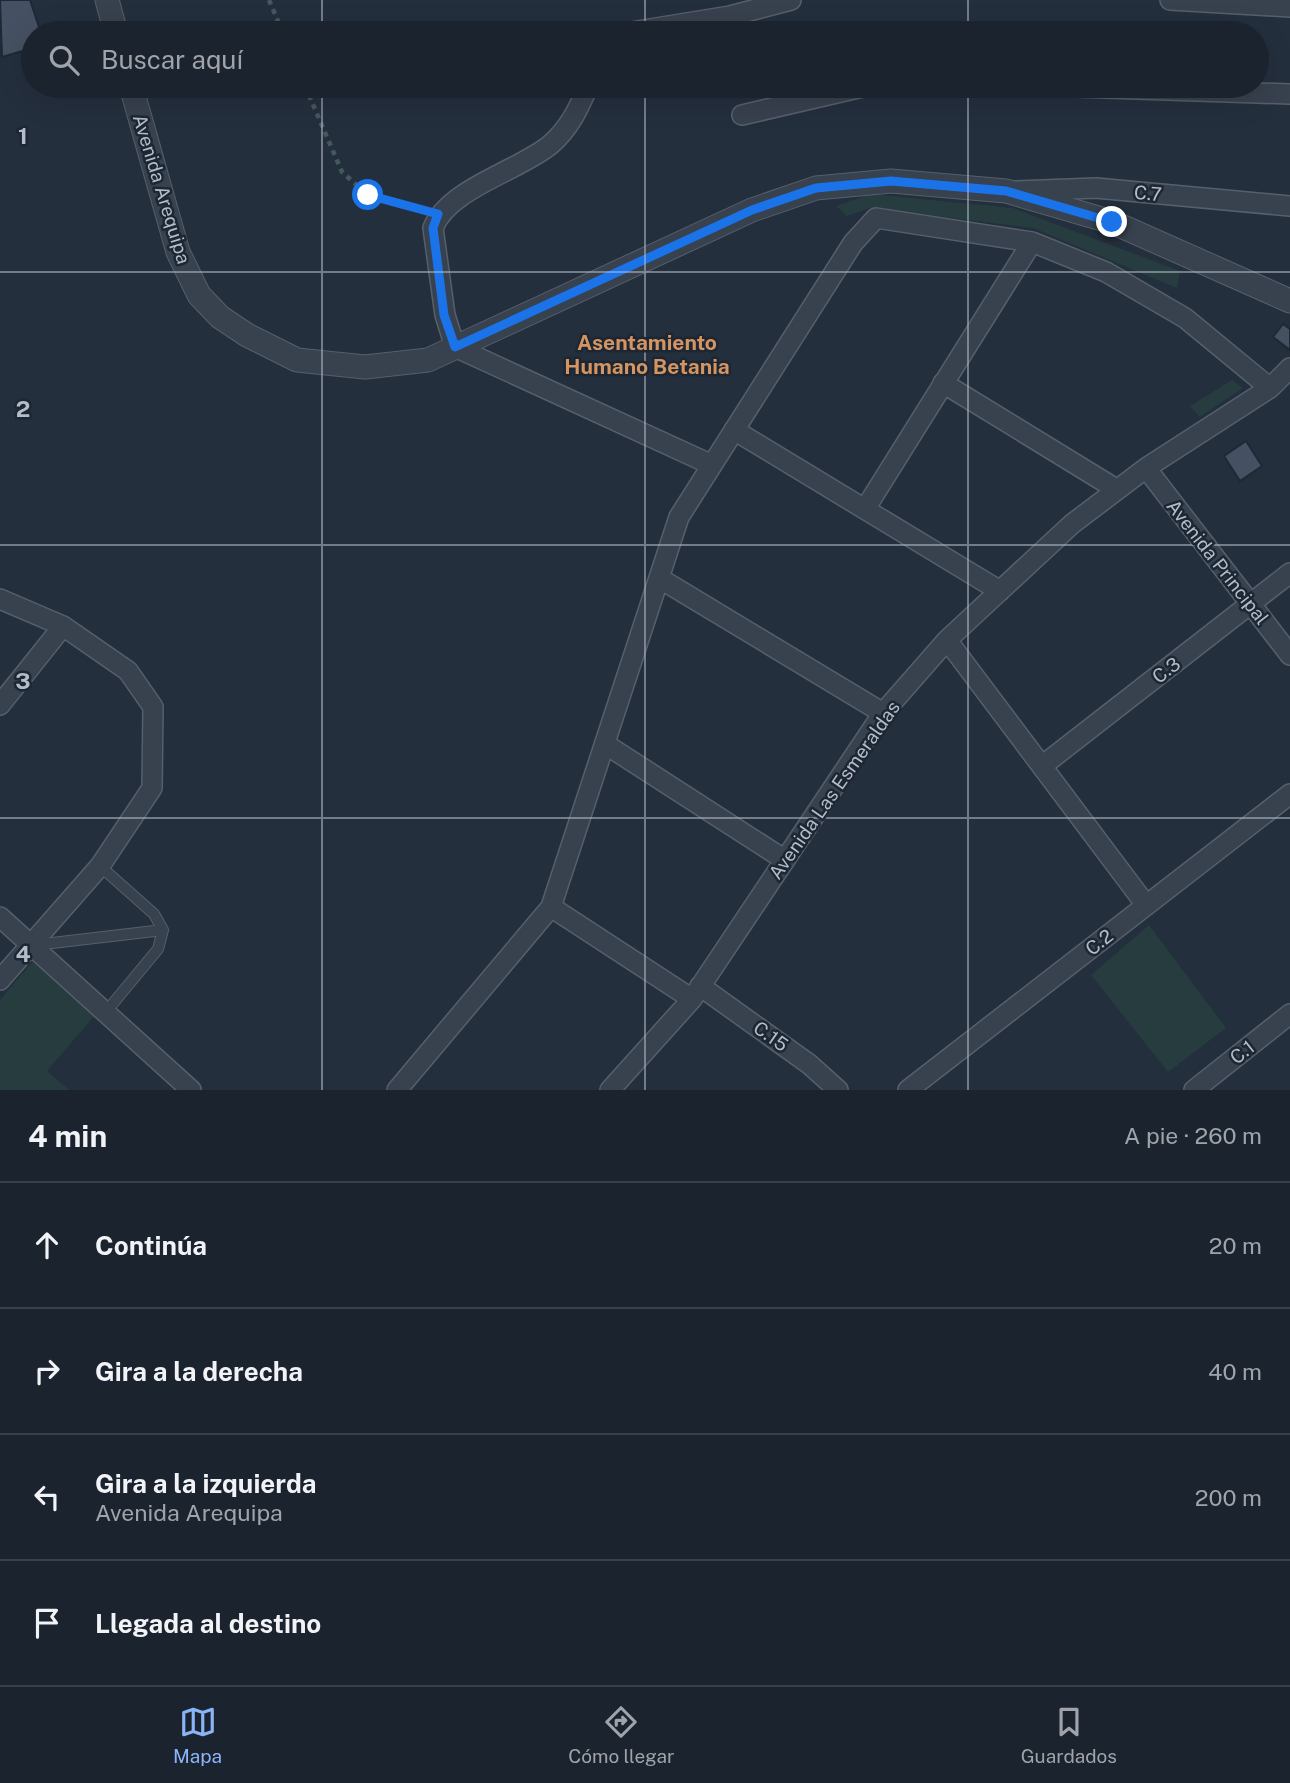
<!DOCTYPE html>
<html lang="es">
<head>
<meta charset="utf-8">
<style>
  :root { --surface:#1b232e; --page:#282f3a; --text:#f1f3f6; --muted:#a0a4aa; --line:#39404a; --accent:#8ab4f8 }
  body { margin:0; font-family:"Public Sans",sans-serif; background:var(--page); color:var(--text) }
  .stop { position:absolute; width:21px; height:21px; margin:-16px; border:5px solid #1a73e8; border-radius:50%; background:#fff }
  .stop.end { background:#1a73e8; border-color:#fff; box-shadow:0 2px 7px #0008 }
  .list { margin:0; padding:0; list-style:none }
  h2 { display:flex; justify-content:space-between; align-items:center; height:91px; margin:0; padding:0 28px; font-size:30px }
  h2 small { font-size:23px; font-weight:400; color:var(--muted) }
  .list li { display:grid; grid-template-columns:46px 1fr auto; gap:21px; align-items:center; box-sizing:border-box; height:126px; padding:0 28px; border-top:2px solid var(--line) }
  .list b { display:block; font-size:26px; white-space:nowrap }
  .list p { margin:0; font-size:23px; white-space:nowrap; color:var(--muted) }
  .list em { font-size:23px; font-style:normal; color:var(--muted) }
  .icon { flex:none; width:38px; height:38px; fill:none; stroke:currentColor; stroke-width:2; stroke-linecap:round; stroke-linejoin:round }
  .map { position:relative; flex:none; width:1290px; height:1090px; overflow:hidden }
  .search { position:absolute; background:var(--surface); box-shadow:0 7px 28px #0002; left:21px; right:21px; top:21px; height:77px; display:flex; align-items:center; gap:18px; box-sizing:border-box; padding:0 24px; border-radius:38px; color:var(--muted); font-size:26px }
  .sheet { height:595px; background:var(--surface) }
  nav { display:flex; justify-content:space-around; align-items:center; box-sizing:border-box; height:98px; border-top:2px solid var(--line); background:var(--surface); font-size:19px; color:var(--muted) }
  nav a { display:grid; justify-items:center; gap:4px }
  nav .on { color:var(--accent) }
  .map>svg:first-child { display:block }
  .green { fill:#263c3f }
  .building { fill:#455162; stroke:#1f2835; stroke-width:2 }
  .lines { fill:none; stroke-linecap:round; stroke-linejoin:round }
  .service-casing { stroke:#565f6c; stroke-width:12 }
  .minor-casing { stroke:#565f6c; stroke-width:22 }
  .tertiary-casing { stroke:#565f6c; stroke-width:25 }
  .path { stroke:#44595c; stroke-width:4.5; stroke-dasharray:5 5; stroke-linecap:butt }
  .service { stroke:#38414e; stroke-width:10 }
  .minor { stroke:#38414e; stroke-width:19 }
  .tertiary { stroke:#38414e; stroke-width:23 }
  .route { stroke:#1a73e8; stroke-width:9 }
  .grid { fill:none; stroke:#b4bcc9; stroke-width:2; stroke-opacity:0.55 }
  .labels { text-anchor:middle; stroke-width:5; stroke-linejoin:round; paint-order:stroke }
  .street-label { font-size:19px; fill:#b4bcc9; stroke:#1d2633 }
  .neighbourhood-label { font-size:21px; font-weight:bold; fill:#d59563; stroke:#1d2633 }
  .grid-label { font-size:23px; text-anchor:middle; font-weight:bold; fill:#b4bcc9; stroke:#1d2633; stroke-width:5; stroke-linejoin:round; paint-order:stroke }
</style>
</head>
<body>
<div class="map">
<svg width="1290" height="1090" viewBox="0 0 1290 1090">
  <rect width="100%" height="100%" fill="#242f3e"/>
  <path class="green" d="M871,194L1013,208L1180,271L1177,288L1033,228L870,208L847,216L836,206Z
    M1232,380L1243,388L1200,417L1190,406Z
    M1149,925L1226,1028L1168,1072L1091,975Z
    M33,961L95,1015L47,1071L69,1090H0V1000Z"/>
  <path class="building" d="M0,0H30L41,33H33V48L2,57Z
    M1283,324L1290,329V350L1273,337Z
    M1246,441L1262,466L1240,481L1224,456Z"/>
  <g class="lines">
    <defs>
      <path id="service" d="M100,866L154,914L163,930L158,949L105,1013
        M35,945L163,930"/>
      <path id="minor" d="M1170,0L1290,7
        M625,33L730,16L791,0
        M588,86C579,108 569,129 550,145C518,171 448,189 433,228L445,315L455,347L712,465
        M1045,86L1290,94
        M742,115L867,86
        M1015,191L1096,188L1290,206
        M943,383L1116,489
        M734,430L1000,591
        M1146,468L1290,655
        M865,509L1032,242
        M659,578L883,713
        M0,599L63,626L128,671L153,707L152,788L100,866L0,980
        M947,640L1146,905
        M0,705L63,626
        M605,744L785,860
        M1042,766L1290,573
        M551,907L692,999
        M0,917L191,1090
        M700,986L809,1064L838,1090
        M397,1090L551,907L679,517L853,243L876,218L1032,242L1106,272L1185,318L1270,388
        M610,1090L692,999L883,713L947,640L1072,524L1146,468L1270,388L1290,368
        M908,1090L1290,794
        M1194,1090L1290,1014"/>
      <path id="tertiary" d="M107,0L116,33
        M131,86L178,252L199,295L220,317L247,335L297,360L365,367L428,360L752,210L816,188L891,181L1006,191L1112,222L1290,301"/>
    </defs>
    <use href="#service" class="service-casing"/>
    <use href="#minor" class="minor-casing"/>
    <use href="#tertiary" class="tertiary-casing"/>
    <path class="path" d="M269,0L283,33
      M305,86L342,172L368,195L420,209"/>
    <use href="#service" class="service"/>
    <use href="#minor" class="minor"/>
    <use href="#tertiary" class="tertiary"/>
  </g>
  <g class="lines">
    <path class="route" d="M368,195L438,214L433,228L444,315L455,347L752,210L816,188L891,181L1006,191L1112,222"/>
  </g>
  <path class="grid" d="M322,0V33M645,0V33M968,0V33M322,86V1090M645,86V1090M968,86V1090M0,272H1290M0,545H1290M0,818H1290"/>
  <g class="labels">
    <g class="street-label">
      <text transform="translate(162 189) rotate(73)" y="7">Avenida Arequipa</text>
      <text transform="translate(1148 193) rotate(5)" y="7">C.7</text>
      <text transform="translate(1218 562) rotate(52)" y="7">Avenida Principal</text>
      <text transform="translate(1166 670) rotate(-38)" y="7">C.3</text>
      <text transform="translate(834 790) rotate(-55)" y="7">Avenida Las Esmeraldas</text>
      <text transform="translate(1099 942) rotate(-38)" y="7">C.2</text>
      <text transform="translate(771 1036) rotate(35)" y="7">C.15</text>
      <text transform="translate(1242 1052) rotate(-38)" y="7">C.1</text>
    </g>
    <g class="neighbourhood-label">
      <text x="647" y="350">Asentamiento<tspan x="647" dy="24">Humano Betania</tspan></text>
    </g>
  </g>
  <g class="grid-label">
    <text x="23" y="144">1</text>
    <text x="23" y="417">2</text>
    <text x="23" y="689">3</text>
    <text x="23" y="962">4</text>
  </g>
</svg>
<div class="stop" style="left:368px;top:195px"></div>
<div class="stop end" style="left:1112px;top:222px"></div>
<div class="search"><svg class="icon" aria-label="search" viewBox="0 0 24 24"><circle cx="10" cy="10" r="6"/><path d="M15 15l6 6"/></svg>Buscar aquí</div>
</div>
<section class="sheet">
<h2>4 min<small>A pie · 260 m</small></h2>
<ul class="list">
<li><svg class="icon" aria-label="ahead" viewBox="0 0 24 24"><path d="M12 20V5M6 11l6-6 6 6"/></svg><div><b>Continúa</b></div><em>20 m</em></li>
<li><svg class="icon" aria-label="right" viewBox="0 0 24 24"><path d="M7 20v-9h11M14 6l5 5-5 5"/></svg><div><b>Gira a la derecha</b></div><em>40 m</em></li>
<li><svg class="icon" aria-label="left" viewBox="0 0 24 24"><path d="M17 20v-9H6M10 6l-5 5 5 5"/></svg><div><b>Gira a la izquierda</b><p>Avenida Arequipa</p></div><em>200 m</em></li>
<li><svg class="icon" aria-label="arrive" viewBox="0 0 24 24"><path d="M6 21V4h12l-3 4 3 4H6"/></svg><div><b>Llegada al destino</b></div></li>
</ul>
</section>
<nav>
<a class="on"><svg class="icon" aria-label="map" viewBox="0 0 24 24"><path d="M3 6l6-2 6 2 6-2v14l-6 2-6-2-6 2zM9 4v14M15 6v14"/></svg>Mapa</a>
<a><svg class="icon" aria-label="directions" viewBox="0 0 24 24"><path d="M12 3l9 9-9 9-9-9zM9 14v-3h6M13 9l2 2-2 2"/></svg>Cómo llegar</a>
<a><svg class="icon" aria-label="saved" viewBox="0 0 24 24"><path d="M7 4h10v16l-5-4-5 4z"/></svg>Guardados</a>
</nav>
</body>
</html>
